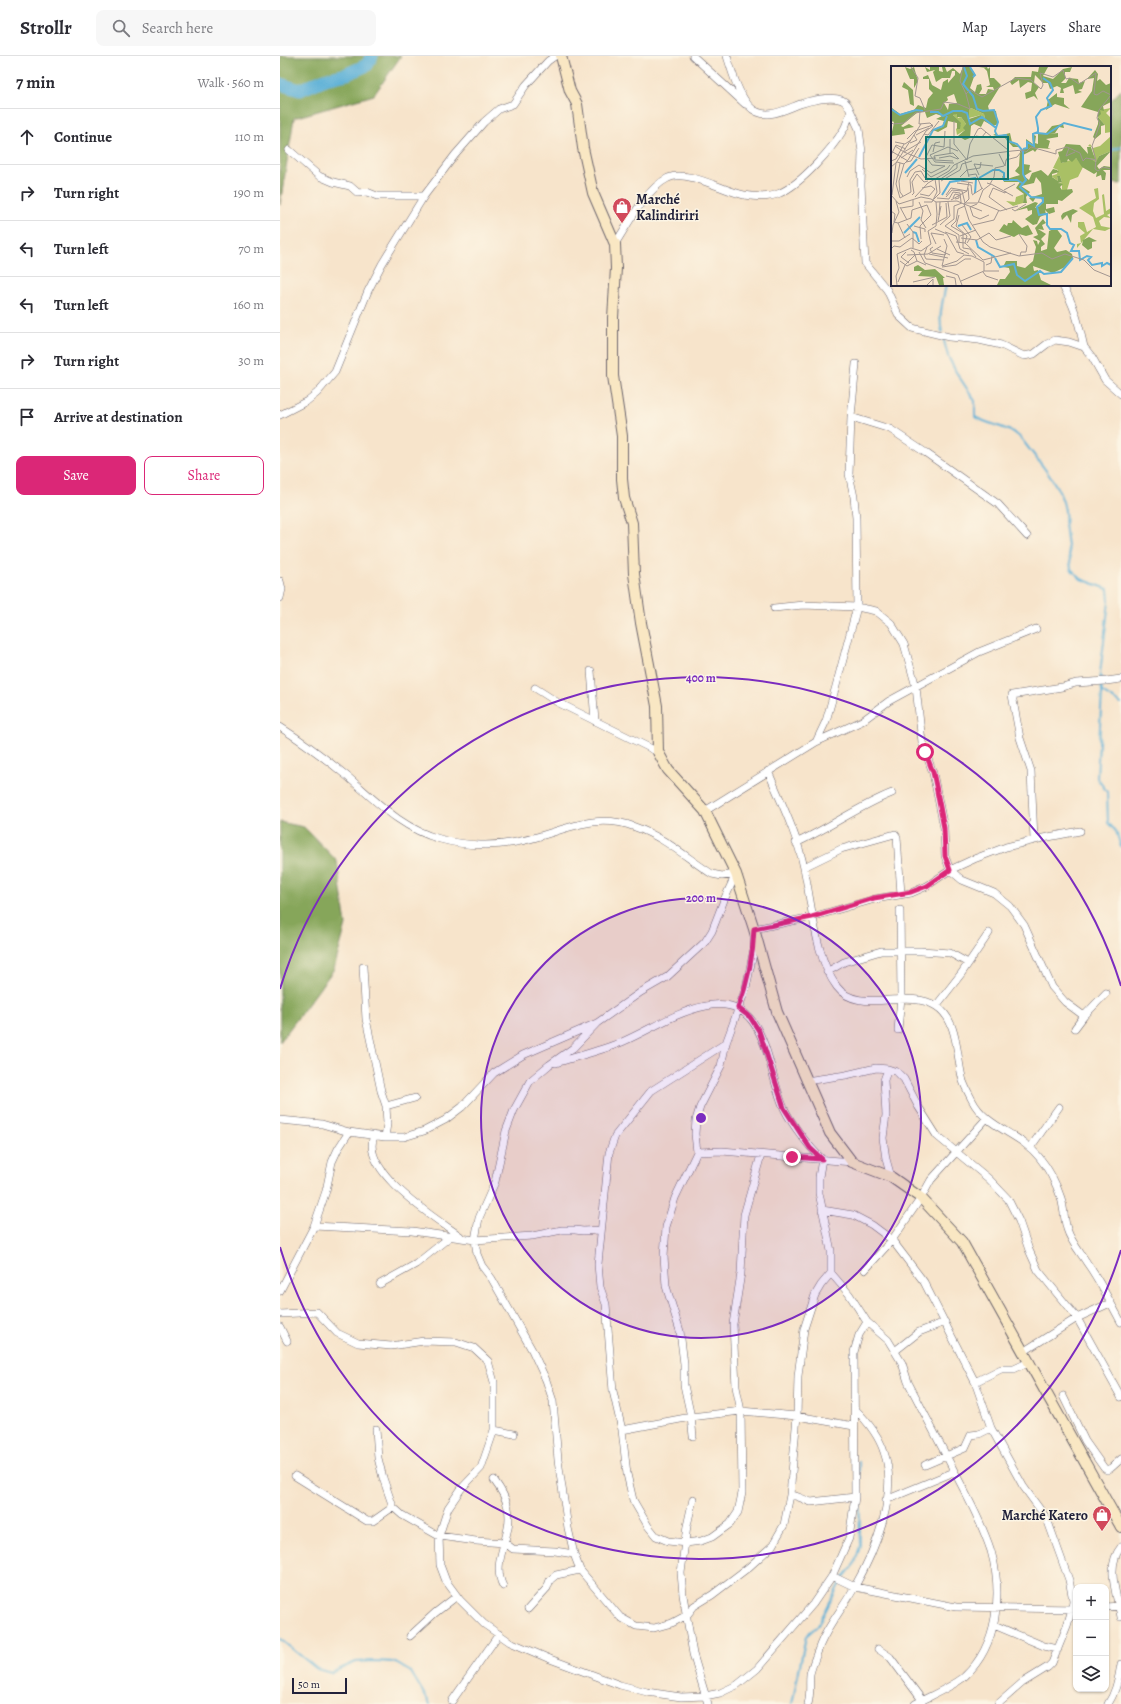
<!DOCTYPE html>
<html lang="en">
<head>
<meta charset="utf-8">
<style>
  :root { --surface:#fff; --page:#f7f7f7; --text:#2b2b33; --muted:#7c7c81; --line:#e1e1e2; --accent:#db2777 }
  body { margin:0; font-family:Alegreya,serif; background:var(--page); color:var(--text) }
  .controls { position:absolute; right:12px; bottom:12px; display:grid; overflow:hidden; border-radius:8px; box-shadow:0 1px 3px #0004 }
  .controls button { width:36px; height:36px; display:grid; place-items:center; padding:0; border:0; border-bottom:1px solid var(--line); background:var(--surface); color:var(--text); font:20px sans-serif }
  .scale { position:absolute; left:12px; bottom:10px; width:55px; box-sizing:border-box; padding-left:4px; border:2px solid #22223b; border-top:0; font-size:11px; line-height:14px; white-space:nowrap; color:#22223b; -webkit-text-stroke:3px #fcf5e5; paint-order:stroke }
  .stop { position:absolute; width:12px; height:12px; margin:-9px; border:3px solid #db2777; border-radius:50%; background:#fff }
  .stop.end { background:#db2777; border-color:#fff; box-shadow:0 1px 4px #0008 }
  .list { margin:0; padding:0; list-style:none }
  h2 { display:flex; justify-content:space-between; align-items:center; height:52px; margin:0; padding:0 16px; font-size:17px }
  h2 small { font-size:13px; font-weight:400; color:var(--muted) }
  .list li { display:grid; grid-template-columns:26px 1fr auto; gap:12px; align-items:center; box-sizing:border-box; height:56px; padding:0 16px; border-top:1px solid var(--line) }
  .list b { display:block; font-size:15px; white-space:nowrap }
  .list em { font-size:13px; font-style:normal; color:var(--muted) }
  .actions { display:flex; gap:8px; padding:12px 16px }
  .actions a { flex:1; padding:9px 0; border:1px solid var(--accent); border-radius:8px; text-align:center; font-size:14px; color:var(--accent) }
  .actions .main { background:var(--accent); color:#fff }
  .icon { flex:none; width:22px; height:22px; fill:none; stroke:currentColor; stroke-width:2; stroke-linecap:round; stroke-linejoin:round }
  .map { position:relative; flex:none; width:841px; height:1648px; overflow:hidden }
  header { display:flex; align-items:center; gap:24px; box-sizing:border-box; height:56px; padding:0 20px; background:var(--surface); border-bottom:1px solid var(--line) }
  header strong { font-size:19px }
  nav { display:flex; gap:22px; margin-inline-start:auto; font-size:14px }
  .search { width:280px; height:36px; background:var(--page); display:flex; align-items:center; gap:10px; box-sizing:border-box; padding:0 14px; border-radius:8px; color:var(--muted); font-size:15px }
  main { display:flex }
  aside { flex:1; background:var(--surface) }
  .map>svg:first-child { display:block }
  .forest { fill:#86a65a; stroke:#54644a }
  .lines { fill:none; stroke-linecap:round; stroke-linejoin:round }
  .stream { stroke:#5bb0d7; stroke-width:2 }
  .river { stroke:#5bb0d7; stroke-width:13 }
  .street-casing { stroke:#6d666d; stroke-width:8 }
  .secondary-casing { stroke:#6d666d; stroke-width:12 }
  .street { stroke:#fff; stroke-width:7 }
  .secondary { stroke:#f9e7c3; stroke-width:10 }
  .route { stroke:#db2777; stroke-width:5 }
  .ring { fill:none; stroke:#7b2cbf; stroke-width:2 }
  .labels { text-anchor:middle; stroke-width:3; stroke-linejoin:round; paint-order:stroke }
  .poi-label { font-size:14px; font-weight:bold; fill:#22223b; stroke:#fcf5e5; text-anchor:start }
  .inset-river { fill:none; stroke:#5bb0d7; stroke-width:2 }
  .inset-road { fill:none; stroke:#a29691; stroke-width:1 }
  .view { fill:#0f766e; fill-opacity:0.15; stroke:#0f766e; stroke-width:2 }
  .inset-edge { fill:none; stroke:#22223b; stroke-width:2 }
  .centre { fill:#7b2cbf; stroke:#fcf5e5; stroke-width:2 }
  .ring-label { font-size:12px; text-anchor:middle; font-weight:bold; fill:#7b2cbf; stroke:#fcf5e5; stroke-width:3; stroke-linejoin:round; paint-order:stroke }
</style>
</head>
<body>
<header>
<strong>Strollr</strong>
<div class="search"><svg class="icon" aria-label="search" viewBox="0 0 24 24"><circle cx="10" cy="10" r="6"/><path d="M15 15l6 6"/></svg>Search here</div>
<nav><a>Map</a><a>Layers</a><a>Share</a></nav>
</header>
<main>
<aside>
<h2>7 min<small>Walk · 560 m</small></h2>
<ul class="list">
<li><svg class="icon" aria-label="ahead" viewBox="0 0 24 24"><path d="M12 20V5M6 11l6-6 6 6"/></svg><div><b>Continue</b></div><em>110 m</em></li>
<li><svg class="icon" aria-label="right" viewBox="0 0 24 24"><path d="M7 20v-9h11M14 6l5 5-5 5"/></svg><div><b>Turn right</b></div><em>190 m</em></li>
<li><svg class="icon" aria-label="left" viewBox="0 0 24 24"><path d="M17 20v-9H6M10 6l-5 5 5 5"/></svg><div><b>Turn left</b></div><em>70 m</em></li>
<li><svg class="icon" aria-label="left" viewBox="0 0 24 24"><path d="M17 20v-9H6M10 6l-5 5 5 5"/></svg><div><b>Turn left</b></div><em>160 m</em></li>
<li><svg class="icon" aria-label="right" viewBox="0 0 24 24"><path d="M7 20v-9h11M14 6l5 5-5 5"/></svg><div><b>Turn right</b></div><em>30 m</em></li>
<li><svg class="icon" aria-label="arrive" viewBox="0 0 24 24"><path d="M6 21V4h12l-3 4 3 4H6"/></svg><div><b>Arrive at destination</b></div></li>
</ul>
<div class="actions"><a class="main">Save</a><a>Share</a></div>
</aside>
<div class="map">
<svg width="841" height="1648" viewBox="0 0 841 1648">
  <rect width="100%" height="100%" fill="#fcf5e5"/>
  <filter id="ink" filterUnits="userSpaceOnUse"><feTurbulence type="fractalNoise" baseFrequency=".025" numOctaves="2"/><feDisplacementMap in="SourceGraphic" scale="8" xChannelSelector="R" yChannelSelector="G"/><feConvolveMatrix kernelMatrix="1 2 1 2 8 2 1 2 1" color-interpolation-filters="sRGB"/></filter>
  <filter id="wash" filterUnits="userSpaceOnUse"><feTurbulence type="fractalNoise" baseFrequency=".012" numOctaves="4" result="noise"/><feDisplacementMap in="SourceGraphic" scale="16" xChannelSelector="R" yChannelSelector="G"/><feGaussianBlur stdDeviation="0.9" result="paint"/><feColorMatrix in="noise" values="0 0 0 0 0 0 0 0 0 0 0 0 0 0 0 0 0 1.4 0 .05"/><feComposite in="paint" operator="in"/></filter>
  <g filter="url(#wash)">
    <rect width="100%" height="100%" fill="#f7e4cb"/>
    <path class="forest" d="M0,0H121L94,39L14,62L0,149Z
      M841,34V128L830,127V45Z
      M0,766L24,771L57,805L66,869L54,913L0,986Z"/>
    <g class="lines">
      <path class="stream" d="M830,95L841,91
        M662,276C658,261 663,244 666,229
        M663,281L668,300L676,316L695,345V361C708,368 723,370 736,378C741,381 746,389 750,394C766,414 789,440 785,468L791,513L801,523L828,533L829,545L820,617L821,623
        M821,628L822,636L817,722L827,736L828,767L836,775L841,791
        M822,636L841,648
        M0,1583L37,1613L51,1617L76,1606L94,1605L114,1606L131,1616L150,1648
        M512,1648L526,1580L538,1569L561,1525L575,1507L580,1490L579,1406"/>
      <path class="river" d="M0,28L20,34L45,23L67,18L87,9L92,0"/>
    </g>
  </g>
  <g filter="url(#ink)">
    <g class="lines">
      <defs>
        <path id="street" d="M413,0L465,48
          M571,56L579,73L582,96L581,129L585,207L607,234L619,260L632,272L669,281L699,284L721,289L744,300L754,298L767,288L775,284L789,286L804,291L812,301L825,324L841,338
          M9,94L39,120L53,126L70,130L78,137L87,136L97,140H144
          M335,188C348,168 366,133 388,122C408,113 443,135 464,139C475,141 490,142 500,137C521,128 552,93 564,73C567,68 568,62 571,56C569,51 567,46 562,44C550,40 531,44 520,48C504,54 484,66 469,50C458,37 452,16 447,0
          M782,229C795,249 799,269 804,291
          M0,359L27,345L37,337L55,316L88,235L102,208L144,140L175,99L204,66L219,53L233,48L246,29L268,5L275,0
          M571,361L610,373L646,397L718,448L747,480
          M0,525L2,533L0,542
          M494,552L523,549L577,551L596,555L611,567L624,588L636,631L642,686L653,717L664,772L665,800L670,814L682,824L714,837L730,850L744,869L772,931L785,946L804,960
          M311,615L315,665
          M255,632L277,646L378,696
          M0,671C24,686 46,703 68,721C96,745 122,773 160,783C185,790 215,791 241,785C281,777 312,755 355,771C384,781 407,802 432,818L442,820L456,818
          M536,686L546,665L556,630L577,551L576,462L574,441L569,418L571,361L576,308
          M488,715C501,746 517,778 524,812C532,848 535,902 557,931C578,959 627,932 656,950C679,964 676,1001 683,1025C685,1031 689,1038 692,1044C706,1072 740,1077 759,1101C769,1113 776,1127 781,1142C784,1152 784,1163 787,1173C791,1186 800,1196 807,1207C820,1225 830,1246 841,1266
          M425,755L536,686L582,665L609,645L699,596L756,573
          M754,784L751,715L740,682L732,639L782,631L796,627L826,625L841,623
          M516,787C549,772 579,750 612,737
          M524,811L561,793L615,778L617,781L621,838
          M83,911L86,963L101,1035L106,1050L107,1068L105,1081
          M547,916L564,906L601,895H641L670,897L688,907
          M656,950L681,918L709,877
          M317,967L293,992L269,1009L250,1025L234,1054L226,1075L215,1126L199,1162L195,1184L197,1198L202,1210L212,1223L252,1294L266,1324L273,1345L278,1404L288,1472L294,1498L300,1514L340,1561L356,1570L374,1572L392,1567L407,1559L414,1550L432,1539L469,1511L492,1490L504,1469L510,1439L517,1360L518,1320L524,1273L535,1239L541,1229L551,1217
          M795,972L804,960L826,937
          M618,974L621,942L620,854
          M446,987L371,1035L335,1080L329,1097L318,1208L320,1231L326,1248L333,1335L342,1374L347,1418L353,1444L368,1470L376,1480L388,1485L406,1487L421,1485L432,1481L450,1468L458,1456L462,1437L461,1355L456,1331L453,1268L461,1217L464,1159L481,1099
          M276,1007C298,1000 320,995 342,986C370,974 395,956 426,950C488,937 486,1013 504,1052C512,1069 529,1091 542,1103L539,1121V1137L551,1195V1217L569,1238L587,1266L608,1284L622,1307L628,1326C642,1353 656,1380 670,1407C685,1436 701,1465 711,1495C723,1537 718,1589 685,1620C676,1629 648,1641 635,1648
          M608,1013L604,1024L606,1059L603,1082L606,1103L611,1121
          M526,1025L566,1019L596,1012L608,1013L617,1016L624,1023L638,1050L657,1080L709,1123L728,1143L739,1165L749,1194L758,1214L797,1262L841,1341
          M106,1050L135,1042
          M0,1064L42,1068L69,1076L105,1081H124L144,1075L165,1064L182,1051L214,1017L243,999L317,967L361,936L387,921L425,886L432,875L444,844L456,818
          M94,1080C79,1115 157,1163 180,1180
          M750,1092L779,1051
          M417,1096L442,1095L572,1106
          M542,1154L573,1159L592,1169L612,1184L644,1226L695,1326L711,1372L743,1430L767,1463L789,1524L793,1544L792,1553L787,1570L772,1607L768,1611L742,1627L718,1648
          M34,1170L132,1175L195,1184L252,1180L282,1174H295L303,1175L320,1174
          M585,1214L612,1184L641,1142L651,1124L706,1063
          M100,1228L136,1208L171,1180
          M0,1235L34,1170L46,1135L52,1106L58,1093L69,1076
          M0,1258L37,1256L57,1277L78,1287L111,1290L144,1285L176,1286L194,1292L208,1305L214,1326V1374L201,1412L181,1433L168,1452L159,1480L160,1509L166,1525L180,1544L204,1568L230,1586L270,1603L340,1629L367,1636L401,1641L425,1640L440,1637L457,1629L477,1613L533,1548L552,1520L569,1482L575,1441L574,1296L579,1279L587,1266
          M0,1271L7,1285
          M615,1295L639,1276L665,1266
          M743,1296L797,1262L830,1247
          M695,1326L721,1313H734L749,1306
          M783,1340L805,1385L824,1412L827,1414L831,1412L841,1403
          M96,1373L98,1402L103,1422L113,1451L122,1459L159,1480L196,1485L225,1487L233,1493L275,1495L294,1498
          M214,1374L234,1378
          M342,1374L411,1361L461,1355L517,1360L574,1370
          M413,1380L411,1361L404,1329V1308L400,1275L386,1230L384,1200L386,1171L395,1142L417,1096L415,1078L416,1064L420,1051L441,1010L446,987L466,932L474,893V873L532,861L595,843L631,837L647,830L670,814L694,803L726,791L763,782L800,775
          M645,1409L685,1392L691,1379L699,1378L711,1372
          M15,1420L87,1465H93L113,1451
          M214,1424C220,1432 226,1442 228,1452C234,1479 210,1505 223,1530
          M510,1439C521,1440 523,1444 531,1446L575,1441
          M413,1443L407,1470L401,1517L403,1539L413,1598L428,1648
          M606,1444L674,1416
          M841,1491C825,1510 837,1539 841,1561
          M552,1520L575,1531L676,1551L796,1553
          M826,1551L839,1550
          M248,1553L267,1532L270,1524L276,1519L300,1514
          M714,1569L764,1590L778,1593
          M130,1580L155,1557L177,1540
          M598,1593L610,1601L642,1644
          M172,1645L219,1578
          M528,1648C531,1638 529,1628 530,1618C532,1609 537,1598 540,1589C548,1569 564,1551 574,1532C595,1495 619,1438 604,1396C599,1380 587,1365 575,1353
          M828,1648C836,1636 839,1622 841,1608"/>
        <path id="secondary" d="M281,0L290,35L297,48L303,92L313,137L335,188L336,212L333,262V320L342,380V423L344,442L352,467L354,518L361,567L377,650L378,696L388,714L425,755L456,818L474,873L497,956L550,1077L572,1106L611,1121L641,1142L682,1186L841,1471"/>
      </defs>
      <use href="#street" class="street-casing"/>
      <use href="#secondary" class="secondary-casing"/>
      <use href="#street" class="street"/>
      <use href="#secondary" class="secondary"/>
    </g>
  </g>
  <g class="lines" filter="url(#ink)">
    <path class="route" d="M512,1101L542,1103L530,1092L504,1052L479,975L470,961L458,952C468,926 473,901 474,873L532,861L594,842L631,836L647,830L670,814L665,800L664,772L656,730L653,716L645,696"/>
  </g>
  <circle cx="421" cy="1062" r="220" fill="#7b2cbf" fill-opacity=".12"/>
  <g class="ring">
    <circle cx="421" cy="1062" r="220"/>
    <path d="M841 1194A440 440 0 0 1 0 1191M0 933A440 440 0 0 1 841 930"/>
  </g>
  <defs>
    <symbol id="shop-pin" viewBox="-11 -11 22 30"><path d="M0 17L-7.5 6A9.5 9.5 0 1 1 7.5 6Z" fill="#d1495b" stroke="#fcf5e5"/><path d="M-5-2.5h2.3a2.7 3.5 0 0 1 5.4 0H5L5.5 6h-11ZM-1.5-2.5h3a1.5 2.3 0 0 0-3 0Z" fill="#fff"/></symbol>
  </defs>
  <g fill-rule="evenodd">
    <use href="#shop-pin" x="331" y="140" width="22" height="30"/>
    <use href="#shop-pin" x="811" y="1448" width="22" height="30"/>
  </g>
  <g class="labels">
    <g class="poi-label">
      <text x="356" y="148">Marché<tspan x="356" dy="16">Kalindiriri</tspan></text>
      <text x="808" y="1464" text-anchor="end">Marché Katero</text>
    </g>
  </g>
  <g transform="translate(611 10)">
    <rect width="220" height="220" fill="#f7e4cb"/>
    <path d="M80,42L93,48L94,53L90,49L78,52V43ZM220,42L215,47L220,52V66L214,67V59L207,51L209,44ZM66,47L67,52L70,51L75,58L74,64L66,69L65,63L70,58L62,49ZM220,70V85L208,90L206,96L200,94L198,92L203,89L201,81L197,80L199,78L202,82L209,80ZM168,90L171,97L185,92L192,101L187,111L179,114L176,124H171V118H167L171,116L169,110H166L167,115L160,110L166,108L167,104L162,102ZM207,122L208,133L203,137L202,145L205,152L213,148L211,129L213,128L215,145L220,142V147L216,149L220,152L213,151L208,155L210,160L220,162L214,165L202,163L186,182V178L190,177L189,170L194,167L187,161V156H193L196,166L205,161L202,151L188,142L205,132L203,123ZM133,128L132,137L122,140L115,135L124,136L125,131Z" fill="#a9c065"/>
    <path d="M14,1L19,3L23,1L27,15L23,22V13H19ZM34,1L39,4V1H48V5L52,6L51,1H54L56,6L62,2L69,8L72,1H79L84,8L79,22L84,26L86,19L90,18L91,23L88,28H95L97,23L103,24L102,21H95L99,19L96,5L93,2H88L96,1L97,3L99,1V12H103L110,19L97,40L98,44L105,45L107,58L102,60L93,55L90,61L83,58L80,60L79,72L74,74L67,70L74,64L72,62L75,58L70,51H66V48L62,49L70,57L69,63H66V57L57,55L56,61L47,66L42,64L51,61L53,55L45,53L51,50L45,48L36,52L34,46H27L10,60L12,61L18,58L23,61L13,63L14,68L0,70L3,57L2,55L0,57V38L1,42L9,48L23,44L27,39L35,42L37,33L42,27L38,23V13H32V11L37,9L41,19L50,24L52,16L57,13V17L64,9V5H61L59,12H51L45,16L42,6L44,4L36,6ZM63,28L66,37L58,38L57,44L53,37L57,34L56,31ZM80,42L93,48L94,53L90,49L78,53V43ZM148,1H157L152,10L162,13L172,3L181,1L179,6H174V13L170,17H175L178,12L187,13L188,17L194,15L191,23L187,24L191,26L184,28L182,19L172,23L173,27H169L170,22L166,20L159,23L157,17H152L144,9L143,17L148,21L144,27L147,34L143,30L135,33L134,27L140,25L141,17L137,16L129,22L128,14L121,19L119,16L124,11H140L141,5L147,6ZM204,4L207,8L206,15L209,13L215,19L220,17V36L212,40L213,45L209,44L210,48L207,51L214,59L210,60V68L204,73L202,71L207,58V46L190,41L201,25L203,12L196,13ZM13,16L22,24L23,40L19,38L17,24L11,21ZM166,27V31L173,32V38L179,43L164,38L155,44L157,34ZM172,58L173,62L168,61L164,67L158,68L167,67V71L155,73L159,75L157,82L160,83L147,82L144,86L142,84L132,89V98L139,99L138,104L141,105L133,110L138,114L141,107L150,104L157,110L162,103L166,104L168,106L161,108V111L167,115L166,110H169L171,116L167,117L172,118L169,121L171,124L181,123L182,126L171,135L167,134V138H155V143L163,141L164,146L158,148L154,144L155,148L149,151L146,158L142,159L134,153L141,148V144L137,145L136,142L124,145L144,136L147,137L144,142L149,140L151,135L150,131H145L142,136L138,132L151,128L150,117L145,111L143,117L130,120L139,126L135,131L136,137H132L133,128L125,122L129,116H113L111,110L116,113L129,109L124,105L128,100L129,85L135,82V73L142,78L141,68L145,70L144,77L147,78V68L155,67L161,60ZM106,67L107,70L119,67L121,76L128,81H122L114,72L102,69ZM175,78L189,79L197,88L196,81H200L204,93L198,92L205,96L208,90L220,85L206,100L208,103L213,100L220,101V104H212L215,107L214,114H211L210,109L205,111L206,106L203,108L191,101L185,92L181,96L177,93L176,96L170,97L167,86L171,85ZM182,143L187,145L181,149L180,157L176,149L171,154L170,150L172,147ZM152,153L155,157L151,159L153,164L147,163L155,168L150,173L154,178L150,181V185L156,183L158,165L165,162L171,170L163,182L166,186L175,184L181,188L182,192L174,201L162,207L142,200L143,205L147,204L150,214L160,219H106L109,213H114L119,206L118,202L112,201L115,195H126V200L134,202L142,195L145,181L142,174L146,175L147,179L149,175L142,171L147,169L144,162ZM122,154L131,162L137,159L142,168L135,170L128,168L123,171L108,165L113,158L116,160L117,157H121ZM198,171L206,175L201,176V182L197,184L191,179L192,174ZM27,199L34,204L44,203L54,212H52L53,219H48L45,211L27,210L31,205H23V201Z" fill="#86a65a" fill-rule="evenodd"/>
    <path class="inset-river" d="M73,1L76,10L72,18L82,30L86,43L92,45L103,44L107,56L104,65L106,70L115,69L117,75L126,78L132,85V108L135,114L129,121L140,131L152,132V136L146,141L148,149L156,148V159L159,163H170L176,167L179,177L183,179L180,185H188L189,194L196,190L200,191L197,194L201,199L211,197V200L216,197L220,199M79,1L84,9L82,11M0,43L9,49L25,44L32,45M39,46H47L52,50L62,45H71L76,47L79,58L91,51L105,62M146,67L156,68L173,57L201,64M132,83L136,82V76L143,80L142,68L147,66V62L145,51L150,44L160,40L156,32L162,24L159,17L152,12M28,91L42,64L52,60L56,50M14,107L26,93M88,112L102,104H108L113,107V114H126L131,117M84,127L85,113M51,129L59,116L85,112M67,160L76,157L80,164M22,166L25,167L28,176M13,167L29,151M85,174L87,181L104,191M104,192L109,201L123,198L126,209L134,215L149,205L153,208L170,206L182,192"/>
    <path class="inset-road" d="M20,1L27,12L24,30L29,32L34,44M72,1L69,15L75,28M79,43L75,28L79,24L91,31L125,12L140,14L150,23L152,19L149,7L162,11L172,4L175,13L179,12L188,18L205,7L203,28L206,29L212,25L220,29L208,44L206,52L209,58L201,80L205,94M63,55V78L76,94L79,78L87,63L90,62M0,56L2,58L13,57L24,47L50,43L53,36L67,38L79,43M90,62L117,84L118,90L115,94M54,65L53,81L41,79L35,91L41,99L54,100M33,68L37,69L48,55M25,69L38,62M85,70L91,71L95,66M16,73L24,65L42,59M4,76L14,78L20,74M19,77L26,74L23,69M4,80L13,86L30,76M178,82L175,90L184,86M0,85L17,95M13,86L30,93L45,92M42,86L44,77L49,76M59,87V73M108,88L114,100L115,94L126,91L131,85M0,89L5,79L15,83M10,92L22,84M48,92L59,90L67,93M0,95L5,93L13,78M62,95L44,94L43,90L62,87L68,93M74,95L78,111M15,96L20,95L28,82M9,97L5,118L9,132L20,126L19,114L24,106L30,105L34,112L43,113M63,97L44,96L39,89L57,81L67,85M83,98L102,100M83,98L88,109M0,101L6,96L13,98L17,94L35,65L42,60L39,57L28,58L29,45M31,103L40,111L56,103L59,99M78,109L85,108L91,123M16,111L19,105L28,99L40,107L54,100M69,111L76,104L89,102L90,96M50,115L69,104L71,98L81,95M70,115L82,117M66,117L80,119L81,128M96,117L99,118L103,111L104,102L113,100M77,122L78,133L73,138L91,145M113,124L124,118M115,125L114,127L102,122L98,131L116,144M29,128L38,130L44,123L40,120L31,122M0,129L8,138L30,131L40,133L45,136L46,148L45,160L37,165L40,178L30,185L20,182L6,188L8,202L5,210L6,219M1,129L5,97L30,58M21,129L23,127L21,116L26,108L33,116L37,115M55,129L60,122L76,125M81,129L92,122M12,130L9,126L8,115L13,98M24,131L37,117L58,105L63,99L82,90L121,85L132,84L135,86L140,81L165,88V84L176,81L189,87L192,95L195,92L205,94L204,103L207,105L212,101L220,103M55,131L61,124L71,125L74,137H87L92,124L100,118L122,130M46,132L58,133L62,126L69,127L70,136M62,132L64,128L68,129V132L64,133M43,133L49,127L48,114L66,102V98M60,134L76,125L78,116M28,136L32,145L30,154L35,162M33,136H41L46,126L44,113M45,136L66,135L73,138L78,154L92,176L99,181L128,190L151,187L161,193L174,188L193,194L203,204L220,211M88,136L109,145L127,140M86,138L79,141L82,150L89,153L98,149M74,140L67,143L65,155L60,160L72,167V182L79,183L85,191M9,141L16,154M10,142L22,140V134M121,143L124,145L135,138M0,145L4,148L3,156L7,157L20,152L21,144L36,139L40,149L29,160L30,173M48,149L49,136M68,149L65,160L76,170L74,177M47,155L50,140M7,157L14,172M16,158L22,166V182M41,159L56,151L55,137M49,159L59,150L57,136M71,159L80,171L76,177M82,159L103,154L108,144M23,160L34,163V166M44,163L56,168L66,186L73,188M54,166L65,170L69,183L78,188M1,167L2,159L8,146L5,135M128,168L136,180L135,186H130L129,190M69,170L85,164M70,172L86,174L98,167L105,174L120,170M0,175H8L19,168M65,176L74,177L92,194L120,187M68,176V169L54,160L63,153V140L71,137M45,178L40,167L53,169M36,181L33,189L35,193L52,194M42,181L39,183L41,187L54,189L55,187M0,183L3,180L9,181L21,172L28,178L31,175M46,183L59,189M20,184L23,186L26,195M15,186L10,191L18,197M28,186L34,197L67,209L71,219M38,188L57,192M16,189L37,188L50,180M9,195L16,200L26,195L35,199M95,199L100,197L101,190M51,200L66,195L73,189L81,190L93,196V205M51,200L56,180L53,173M51,201L65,199L74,193H80M92,206L95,210L107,214M55,210L64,212L65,219M70,215L93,205H108M7,216L14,199L24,189M22,216L44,211M36,219L42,213V219"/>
    <path class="view" d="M35,71H117V113H35Z"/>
    <rect width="220" height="220" class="inset-edge"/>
  </g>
  <circle cx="421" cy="1062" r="6" class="centre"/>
  <g class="ring-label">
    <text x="421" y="626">400 m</text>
    <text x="421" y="846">200 m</text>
  </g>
</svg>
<div class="controls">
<button>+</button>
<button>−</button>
<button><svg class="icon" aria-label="layers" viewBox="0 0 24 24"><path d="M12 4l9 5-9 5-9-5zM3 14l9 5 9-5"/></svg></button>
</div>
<div class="scale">50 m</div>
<div class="stop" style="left:645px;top:696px"></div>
<div class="stop end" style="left:512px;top:1101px"></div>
</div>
</main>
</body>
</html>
